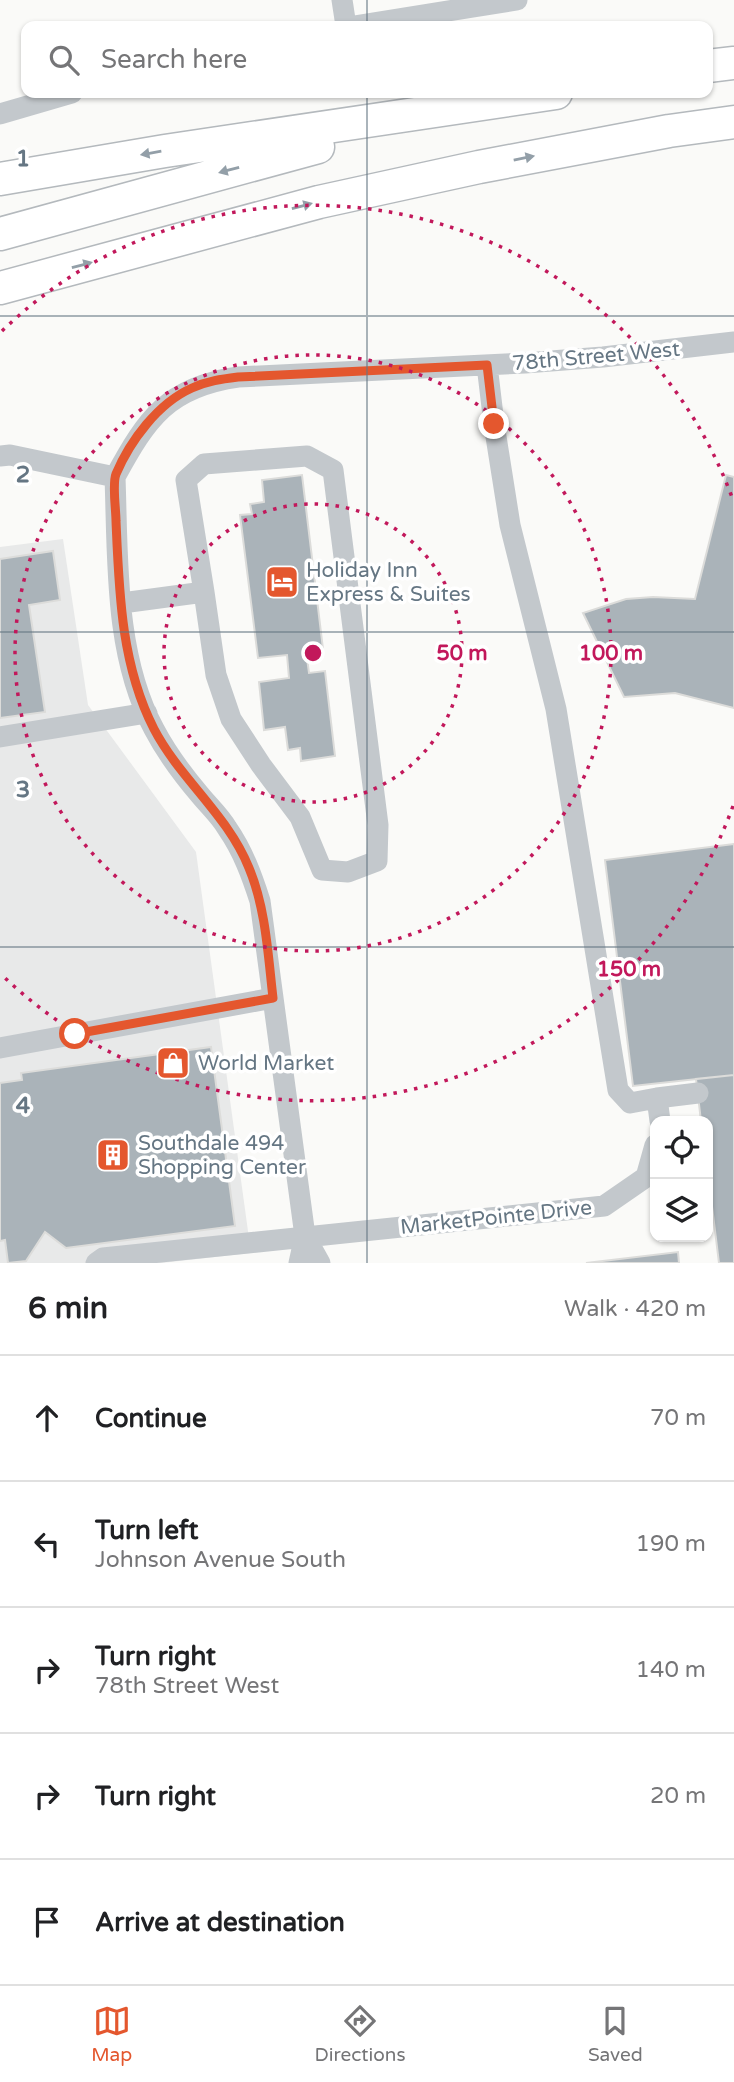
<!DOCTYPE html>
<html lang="en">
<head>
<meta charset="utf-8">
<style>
  :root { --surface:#fff; --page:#f6f6f6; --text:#202124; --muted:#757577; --line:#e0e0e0; --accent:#e4572e }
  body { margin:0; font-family:"Varela Round",sans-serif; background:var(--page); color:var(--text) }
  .controls { position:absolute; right:21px; bottom:21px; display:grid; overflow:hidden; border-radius:14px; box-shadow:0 2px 5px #0004 }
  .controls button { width:63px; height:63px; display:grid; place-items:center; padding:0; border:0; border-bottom:2px solid var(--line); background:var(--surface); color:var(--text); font:35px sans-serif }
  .stop { position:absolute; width:21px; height:21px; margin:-16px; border:5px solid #e4572e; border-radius:50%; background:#fff }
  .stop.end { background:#e4572e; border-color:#fff; box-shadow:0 2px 7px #0008 }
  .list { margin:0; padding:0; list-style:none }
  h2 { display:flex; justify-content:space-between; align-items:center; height:91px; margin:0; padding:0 28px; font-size:30px }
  h2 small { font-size:23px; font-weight:400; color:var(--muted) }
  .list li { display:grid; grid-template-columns:46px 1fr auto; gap:21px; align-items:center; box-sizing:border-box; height:126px; padding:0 28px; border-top:2px solid var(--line) }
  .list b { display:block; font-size:26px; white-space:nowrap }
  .list p { margin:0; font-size:23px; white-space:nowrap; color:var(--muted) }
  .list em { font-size:23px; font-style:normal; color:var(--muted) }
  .icon { flex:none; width:38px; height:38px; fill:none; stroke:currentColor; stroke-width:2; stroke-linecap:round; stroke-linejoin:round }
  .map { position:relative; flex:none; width:734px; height:1263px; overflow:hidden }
  .search { position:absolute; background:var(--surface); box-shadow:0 2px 5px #0004; left:21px; right:21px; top:21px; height:77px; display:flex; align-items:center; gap:18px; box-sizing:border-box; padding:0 24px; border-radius:14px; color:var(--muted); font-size:26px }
  .sheet { height:721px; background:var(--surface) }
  nav { display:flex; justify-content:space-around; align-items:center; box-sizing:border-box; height:98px; border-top:2px solid var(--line); background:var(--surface); font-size:19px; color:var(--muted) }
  nav a { display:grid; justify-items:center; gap:4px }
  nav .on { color:var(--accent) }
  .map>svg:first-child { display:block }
  .built { fill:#e8e9e9 }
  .building { fill:#aab3b9; stroke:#dcdcda; stroke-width:2 }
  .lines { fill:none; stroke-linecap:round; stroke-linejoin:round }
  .highway-casing { stroke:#b4b9bd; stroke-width:35 }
  .minor { stroke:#c3c8cc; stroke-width:21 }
  .highway { stroke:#fff; stroke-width:32 }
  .oneway { fill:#939fa8 }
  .route { stroke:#e4572e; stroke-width:9 }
  .grid { fill:none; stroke:#657683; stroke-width:2; stroke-opacity:0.55 }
  .ring { fill:none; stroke:#c2185b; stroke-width:3.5; stroke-dasharray:3.5 7 }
  .labels { text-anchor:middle; stroke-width:7; stroke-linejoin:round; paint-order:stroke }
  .street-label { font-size:21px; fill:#657683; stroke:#fff }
  .poi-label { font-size:21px; fill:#657683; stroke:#fff; text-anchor:start }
  .grid-label { font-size:23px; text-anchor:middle; font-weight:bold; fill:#657683; stroke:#fff; stroke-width:7; stroke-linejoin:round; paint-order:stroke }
  .centre { fill:#c2185b; stroke:#fff; stroke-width:3.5 }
  .ring-label { font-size:21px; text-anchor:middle; font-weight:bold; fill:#c2185b; stroke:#fff; stroke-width:7; stroke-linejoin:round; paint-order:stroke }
</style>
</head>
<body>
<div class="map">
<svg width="734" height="1263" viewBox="0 0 734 1263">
  <rect width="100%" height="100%" fill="#fafaf8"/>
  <path class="built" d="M63,539L88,705L196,852L251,1253L161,1263H0V547Z"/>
  <path class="building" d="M302,475L323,649L306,651L309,673L325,671L335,756L301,761L300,748L288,750L285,727L264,730L259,682L289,678L287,655L258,658L240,515L252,514L250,504L264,502L262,480Z
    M726,475L734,477V708L675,693L624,697L583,613L626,599L653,597L695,599Z
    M53,551L60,600L29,605L45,712L0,718V559Z
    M734,844V1075L633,1086L605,860Z
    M211,1047L235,1226L66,1248L45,1232L26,1261L8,1263L5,1240L0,1241V1083L22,1080L21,1073Z
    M734,1075V1263H719L708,1174V1121H701L696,1079Z
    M678,1252L679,1263H586Z"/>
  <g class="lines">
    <defs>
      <path id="highway" d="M708,66L734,63
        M0,179L165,151L556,93
        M0,234L318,147
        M0,288L319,202L479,167L669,131L734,122"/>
    </defs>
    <use href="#highway" class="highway-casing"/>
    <path class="minor" d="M342,0L346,26
      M354,26L517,0
      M0,114L72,93
      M487,365L494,424L510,525L556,709L618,1090L630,1103L657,1098
      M0,456L10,455L115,477
      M115,477C118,559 114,655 154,729C166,752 183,775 200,795C209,806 220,816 227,828C243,851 252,876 260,901L305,1236L299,1263
      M115,477C147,418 168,387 238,377L525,363L603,357L734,342
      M122,603L204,592L216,675L231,719L261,765L300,817L322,870L348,872L377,861L378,825L333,470L307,456L204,464L186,480L204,592
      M0,737L147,713
      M0,1048L273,998
      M660,1121L657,1098L698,1093
      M305,1236L320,1263
      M96,1263L103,1258L604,1206L646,1177L655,1145"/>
    <use href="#highway" class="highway"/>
  </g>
  <defs><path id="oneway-solid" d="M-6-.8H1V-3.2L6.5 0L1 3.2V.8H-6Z" transform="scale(1.75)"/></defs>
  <g class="oneway">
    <use href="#oneway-solid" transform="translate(151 153) rotate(170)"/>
    <use href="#oneway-solid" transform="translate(524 158) rotate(-11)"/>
    <use href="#oneway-solid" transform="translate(229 170) rotate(165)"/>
    <use href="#oneway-solid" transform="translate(302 206) rotate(-15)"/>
    <use href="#oneway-solid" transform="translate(82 265) rotate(-15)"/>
  </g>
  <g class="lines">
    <path class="route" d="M75,1034L273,998C268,955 266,909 249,868C228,815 180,779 154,729C121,665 119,591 116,521C116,509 112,484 116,474C130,441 158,403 192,388C207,381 222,379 238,377L487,365L494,424"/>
  </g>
  <path class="grid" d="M367,0V26M367,93V1263M0,316H734M0,632H734M0,947H734"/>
  <g class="ring">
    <circle cx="313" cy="653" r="149"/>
    <circle cx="313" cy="653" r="298"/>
    <path d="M733 806A447 447 0 0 1 2 975M2 331A447 447 0 0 1 733 500"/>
  </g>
  <defs>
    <symbol id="hotel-square" viewBox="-11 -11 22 22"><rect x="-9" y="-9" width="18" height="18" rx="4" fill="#e4572e" stroke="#fff"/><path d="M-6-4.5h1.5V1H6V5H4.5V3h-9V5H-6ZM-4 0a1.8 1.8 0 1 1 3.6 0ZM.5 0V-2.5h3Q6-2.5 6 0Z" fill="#fff"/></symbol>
    <symbol id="shop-square" viewBox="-11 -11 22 22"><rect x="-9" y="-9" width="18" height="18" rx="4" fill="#e4572e" stroke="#fff"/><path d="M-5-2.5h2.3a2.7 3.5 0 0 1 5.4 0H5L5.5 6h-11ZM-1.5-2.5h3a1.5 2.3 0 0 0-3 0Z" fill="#fff"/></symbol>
    <symbol id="building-square" viewBox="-11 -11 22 22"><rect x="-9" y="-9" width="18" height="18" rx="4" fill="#e4572e" stroke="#fff"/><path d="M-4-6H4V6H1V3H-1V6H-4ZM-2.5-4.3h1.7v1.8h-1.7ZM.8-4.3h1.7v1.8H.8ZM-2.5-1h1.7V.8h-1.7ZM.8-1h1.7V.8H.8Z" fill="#fff"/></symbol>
  </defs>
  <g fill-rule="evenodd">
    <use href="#hotel-square" x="263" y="563" width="38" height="38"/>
    <use href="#shop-square" x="154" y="1044" width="38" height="38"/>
    <use href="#building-square" x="94" y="1136" width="38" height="38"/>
  </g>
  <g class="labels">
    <g class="street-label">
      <text transform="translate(596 356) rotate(-5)" y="7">78th Street West</text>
      <text transform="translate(496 1217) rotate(-6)" y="7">MarketPointe Drive</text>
    </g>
    <g class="poi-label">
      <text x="306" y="577">Holiday Inn<tspan x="306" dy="24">Express &amp; Suites</tspan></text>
      <text x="198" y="1070">World Market</text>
      <text x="138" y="1150">Southdale 494<tspan x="138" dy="24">Shopping Center</tspan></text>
    </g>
  </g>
  <g class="grid-label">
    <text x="23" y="166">1</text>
    <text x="23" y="482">2</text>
    <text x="23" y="797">3</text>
    <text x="23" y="1113">4</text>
  </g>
  <circle cx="313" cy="653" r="10" class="centre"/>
  <g class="ring-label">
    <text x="462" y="660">50 m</text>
    <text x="611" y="660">100 m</text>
    <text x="629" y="976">150 m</text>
  </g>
</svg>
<div class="controls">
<button><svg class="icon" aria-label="locate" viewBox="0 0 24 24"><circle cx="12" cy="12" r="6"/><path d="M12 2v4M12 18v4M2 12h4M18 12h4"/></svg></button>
<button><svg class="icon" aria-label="layers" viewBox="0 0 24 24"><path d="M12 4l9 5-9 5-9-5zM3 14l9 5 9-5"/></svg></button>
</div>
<div class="stop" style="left:75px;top:1034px"></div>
<div class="stop end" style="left:494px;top:424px"></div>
<div class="search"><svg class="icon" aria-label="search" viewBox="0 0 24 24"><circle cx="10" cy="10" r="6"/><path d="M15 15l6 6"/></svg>Search here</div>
</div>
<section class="sheet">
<h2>6 min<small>Walk · 420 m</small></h2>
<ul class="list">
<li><svg class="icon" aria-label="ahead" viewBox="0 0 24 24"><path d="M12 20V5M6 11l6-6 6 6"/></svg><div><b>Continue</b></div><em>70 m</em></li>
<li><svg class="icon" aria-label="left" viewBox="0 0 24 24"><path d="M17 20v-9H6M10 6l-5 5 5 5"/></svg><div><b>Turn left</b><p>Johnson Avenue South</p></div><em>190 m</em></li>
<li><svg class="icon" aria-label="right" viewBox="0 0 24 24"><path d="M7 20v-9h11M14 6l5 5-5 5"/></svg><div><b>Turn right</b><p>78th Street West</p></div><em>140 m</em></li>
<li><svg class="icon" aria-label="right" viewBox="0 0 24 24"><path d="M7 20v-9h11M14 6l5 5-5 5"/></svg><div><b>Turn right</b></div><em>20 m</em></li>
<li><svg class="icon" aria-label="arrive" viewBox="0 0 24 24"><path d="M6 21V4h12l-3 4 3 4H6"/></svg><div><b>Arrive at destination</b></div></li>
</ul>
</section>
<nav>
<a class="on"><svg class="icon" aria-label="map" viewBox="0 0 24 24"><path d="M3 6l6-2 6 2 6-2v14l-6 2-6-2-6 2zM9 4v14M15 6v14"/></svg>Map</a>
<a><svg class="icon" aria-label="directions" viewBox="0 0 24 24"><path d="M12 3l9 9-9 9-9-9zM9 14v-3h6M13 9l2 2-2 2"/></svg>Directions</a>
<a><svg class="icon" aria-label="saved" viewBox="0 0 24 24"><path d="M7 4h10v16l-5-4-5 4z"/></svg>Saved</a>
</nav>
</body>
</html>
